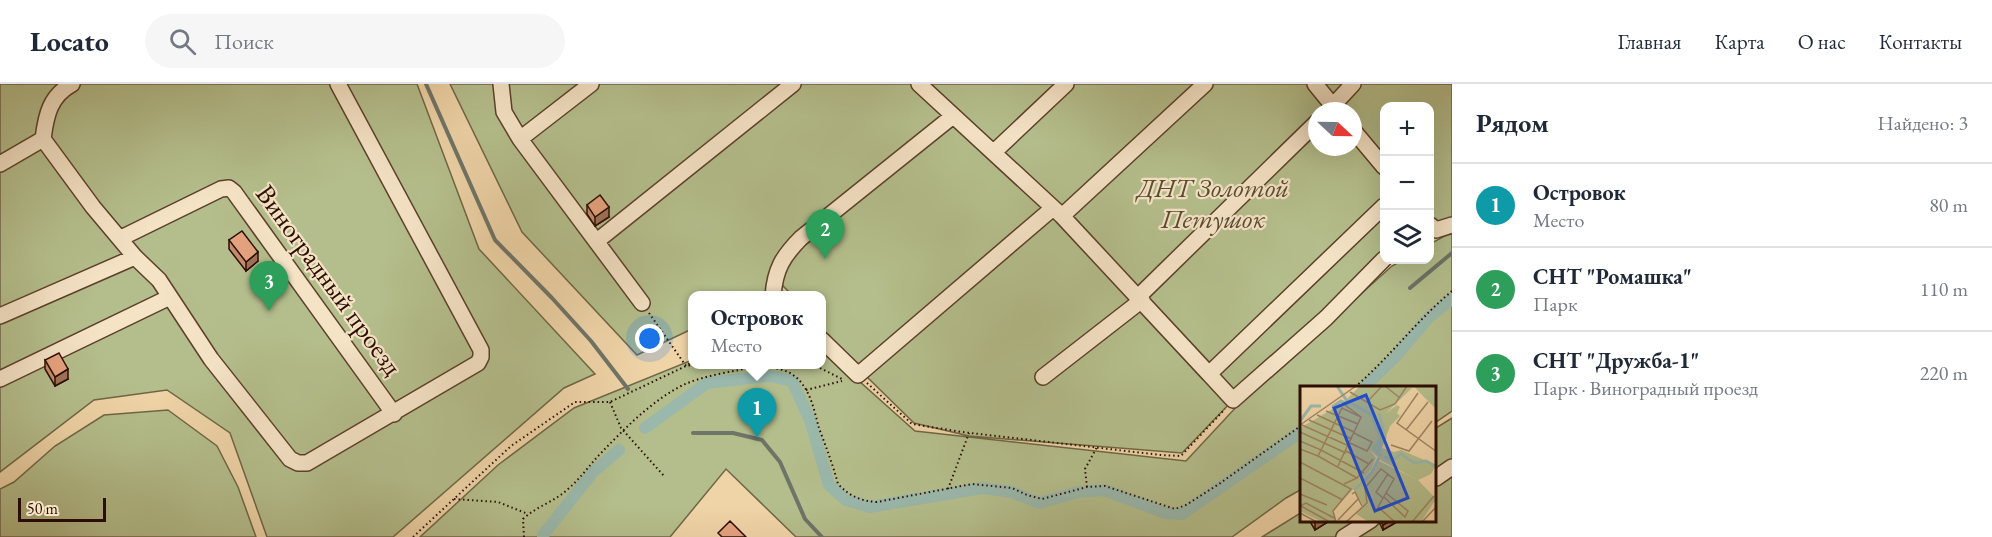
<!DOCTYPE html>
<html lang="ru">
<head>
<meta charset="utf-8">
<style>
  :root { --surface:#fff; --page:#f6f6f7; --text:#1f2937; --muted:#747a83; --line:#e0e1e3; --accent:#0b8043 }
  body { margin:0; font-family:"EB Garamond",serif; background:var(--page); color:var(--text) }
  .controls { position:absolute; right:18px; top:18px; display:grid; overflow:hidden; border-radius:12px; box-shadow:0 6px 24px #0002 }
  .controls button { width:54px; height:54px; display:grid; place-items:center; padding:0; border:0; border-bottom:2px solid var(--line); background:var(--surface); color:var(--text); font:30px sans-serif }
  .compass { position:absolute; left:1308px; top:18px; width:54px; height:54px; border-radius:50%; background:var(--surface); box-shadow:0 6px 24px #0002; rotate:112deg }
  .scale { position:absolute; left:18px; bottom:15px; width:88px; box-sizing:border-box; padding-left:6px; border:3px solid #2b0e00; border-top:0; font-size:16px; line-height:21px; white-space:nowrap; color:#2b0e00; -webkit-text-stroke:4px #f5e3c6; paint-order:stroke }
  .you { position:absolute; left:650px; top:255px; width:21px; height:21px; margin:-15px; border:4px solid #fff; border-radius:50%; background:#1a73e8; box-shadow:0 0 0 9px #1a73e833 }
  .badge { display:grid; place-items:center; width:39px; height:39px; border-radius:50%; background:var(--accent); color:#fff; font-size:20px; font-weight:700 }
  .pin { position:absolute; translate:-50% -50px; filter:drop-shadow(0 2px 3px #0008) }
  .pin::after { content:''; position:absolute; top:32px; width:21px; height:18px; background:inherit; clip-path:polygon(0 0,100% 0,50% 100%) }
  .popup { position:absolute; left:688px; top:207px; width:138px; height:78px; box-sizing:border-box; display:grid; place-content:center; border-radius:12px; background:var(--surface); filter:drop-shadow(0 2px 4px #0005); font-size:20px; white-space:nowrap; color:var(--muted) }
  .popup b { font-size:22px; color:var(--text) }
  .popup::after { content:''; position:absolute; left:50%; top:100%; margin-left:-12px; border:12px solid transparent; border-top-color:var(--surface) }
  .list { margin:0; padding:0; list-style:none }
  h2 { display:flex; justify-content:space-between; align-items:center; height:78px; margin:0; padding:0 24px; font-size:26px }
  h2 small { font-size:20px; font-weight:400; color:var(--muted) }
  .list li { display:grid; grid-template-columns:39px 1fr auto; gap:18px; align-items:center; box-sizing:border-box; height:84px; padding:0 24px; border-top:2px solid var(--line) }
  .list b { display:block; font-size:22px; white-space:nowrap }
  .list p { margin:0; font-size:20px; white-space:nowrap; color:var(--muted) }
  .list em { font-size:20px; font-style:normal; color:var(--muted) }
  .icon { flex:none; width:33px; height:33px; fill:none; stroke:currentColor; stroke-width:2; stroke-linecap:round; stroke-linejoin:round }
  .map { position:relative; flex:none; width:1452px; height:453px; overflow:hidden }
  header { display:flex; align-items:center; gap:36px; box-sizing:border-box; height:84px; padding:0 30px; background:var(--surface); border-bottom:2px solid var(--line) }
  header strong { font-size:28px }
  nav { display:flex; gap:33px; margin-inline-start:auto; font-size:21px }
  .search { width:420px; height:54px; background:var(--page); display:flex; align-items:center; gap:15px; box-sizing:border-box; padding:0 21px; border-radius:33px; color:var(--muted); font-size:22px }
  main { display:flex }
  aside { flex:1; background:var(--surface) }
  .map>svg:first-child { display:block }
  .green { fill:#b4be8c; stroke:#706646; stroke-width:1.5; fill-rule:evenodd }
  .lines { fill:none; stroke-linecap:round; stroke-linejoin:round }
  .stream { stroke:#6e7467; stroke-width:4 }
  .canal { stroke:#9ab8ab; stroke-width:12 }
  .minor-casing { stroke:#5c402a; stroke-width:18 }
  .path { stroke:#2b0e00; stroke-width:2; stroke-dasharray:1.5 3; stroke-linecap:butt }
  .minor { stroke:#f5e3c6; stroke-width:15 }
  .wall { fill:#c58c6d; stroke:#2b0e00; stroke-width:1.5 }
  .shaded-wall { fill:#a07259; stroke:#2b0e00; stroke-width:1.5 }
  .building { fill:#e5a37f; stroke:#2b0e00; stroke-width:1.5 }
  .labels { text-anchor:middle; stroke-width:4.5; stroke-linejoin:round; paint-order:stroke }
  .park-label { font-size:27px; font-style:italic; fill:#5b4c31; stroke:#f5e3c6 }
  .street-label { font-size:27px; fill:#2b0e00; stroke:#f5e3c6 }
  .inset-river { fill:none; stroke:#9ab8ab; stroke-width:3 }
  .inset-road { fill:none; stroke:#a18564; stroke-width:1.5 }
  .view { fill:#1d4ed8; fill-opacity:0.15; stroke:#1d4ed8; stroke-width:3 }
  .inset-edge { fill:none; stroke:#2b0e00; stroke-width:3 }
</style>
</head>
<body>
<header>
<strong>Locato</strong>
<div class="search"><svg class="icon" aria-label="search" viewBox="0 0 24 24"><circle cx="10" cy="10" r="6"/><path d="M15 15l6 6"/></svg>Поиск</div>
<nav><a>Главная</a><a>Карта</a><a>О нас</a><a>Контакты</a></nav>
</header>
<main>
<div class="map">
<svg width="1452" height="453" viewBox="0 0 1452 453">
  <rect width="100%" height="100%" fill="#efd4a7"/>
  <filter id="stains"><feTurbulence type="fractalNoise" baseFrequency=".00333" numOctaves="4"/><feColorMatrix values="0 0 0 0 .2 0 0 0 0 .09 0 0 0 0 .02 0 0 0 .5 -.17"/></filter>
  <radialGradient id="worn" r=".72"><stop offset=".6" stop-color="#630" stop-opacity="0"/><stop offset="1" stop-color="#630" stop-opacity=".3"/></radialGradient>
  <path class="green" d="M0,0H417L479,165L595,290L564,304L393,453H267L230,349L167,306L94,316L0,388Z
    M450,0H1452V138L1430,152V22H1384V176L1233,316L1182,369L969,352L914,339L866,292L822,244V212L792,211L783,202L763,211L692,212V245L637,271L522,148ZM1317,27H1353V63H1317Z
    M1452,148V327L1436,338V303H1302V405L1286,414L1232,453H796L726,385L670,453H420L498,381L574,324L692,276V280H822V264L915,347L1186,377L1239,320L1392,182L1403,176H1430V160Z
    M168,326L217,362L238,403L256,453H0V405L14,398L55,362L104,331Z
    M1452,334V453H1262L1302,428V436H1436V344Z"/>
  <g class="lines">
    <path class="stream" d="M426,0L495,156L552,214L591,257L628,305
      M1410,204L1452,169
      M693,349H733L762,356L780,378L805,435L822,453"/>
    <path class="canal" d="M1364,303L1395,273L1429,233L1452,215
      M645,344L707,299L769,292L792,297L810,336L829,401L846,416L870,423L982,404L1012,408L1039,419L1078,408L1104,406L1166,429L1182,430L1302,347
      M543,453V451L593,388L619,366"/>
    <defs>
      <path id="minor" d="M501,0L504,28L520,55L642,219
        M919,0L1062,132L1209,290L1384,122
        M1315,0L1337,27
        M1328,27L1353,0
        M1353,46L1384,83
        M43,55C46,31 50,12 72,0
        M520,55L591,0
        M994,68L1066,0
        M0,80L43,55L93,123L135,173L159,196L211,275L290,375L298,379H307L478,279L481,273V266L338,0
        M1062,132L1205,0
        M1430,141L1436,146L1452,141
        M121,154L221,105L229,104L234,108L394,330
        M597,157L793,0
        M773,212C775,185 783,172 801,154L953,32
        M1138,213L1317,38
        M0,232L135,173
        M822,256L858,291L1053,124
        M1209,290L1233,316L1326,234L1384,175
        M1043,293L1142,216
        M0,295L170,213
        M1436,394L1452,383
        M1344,453L1371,436"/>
    </defs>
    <use href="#minor" class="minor-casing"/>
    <path class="path" d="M649,229L686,282L692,278
      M812,280L844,296
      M867,299L912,340L962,348L1161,371L1181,372L1225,325
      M1355,303C1390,273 1417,236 1452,207
      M806,306L842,297
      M610,318L621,344L664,392
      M1087,403L1085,385L1097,363
      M948,405L969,349
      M454,415L498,418L528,430
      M413,453L511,362L575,318H610L686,282L696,280
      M524,453L523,435C537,422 554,418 568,405C581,394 590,380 602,368C625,344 653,316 683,301C703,292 728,288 750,284C769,282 791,283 803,301C812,313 815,330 819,344C826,363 833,381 838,400C850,412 860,417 877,418L972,400L1012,404L1027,411L1042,415L1087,403L1105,402L1175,425L1186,421L1219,400L1302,341"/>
    <use href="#minor" class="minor"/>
  </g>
  <path class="wall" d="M587,121L609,133L595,142L587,130Z
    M229,156L258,177L246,187L229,165Z
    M45,276L68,295L55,302L45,285Z
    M1309,436H1331L1315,446Z
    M1378,436H1395V439L1383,446Z"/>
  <path class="shaded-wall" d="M609,123V133L595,142V133Z
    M258,168V177L246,187V178Z
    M68,285V295L55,302V293Z
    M1315,436H1331L1315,446Z
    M1392,436H1395V439L1383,446V441Z"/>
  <path class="building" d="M600,111L609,123L595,133L587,121Z
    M242,147L258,168L246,178L229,156Z
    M59,269L68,285L55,293L45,276Z
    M1380,436H1392L1383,441Z
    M730,437L746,453H722L718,449Z"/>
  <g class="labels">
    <g class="park-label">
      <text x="1213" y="113">ДНТ Золотой<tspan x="1213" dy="31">Петушок</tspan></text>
    </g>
    <g class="street-label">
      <text transform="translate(329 196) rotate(54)" y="9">Виноградный проезд</text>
    </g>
  </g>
  <g transform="translate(1300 302)">
    <rect width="136" height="136" fill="#efd4a7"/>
    <path d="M60,0L112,2L86,27L97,19L100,21L97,27L100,30L90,40L82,62L94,66L101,64L136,79L131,88L118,94L136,113L121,136H69L56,128L63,119L54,104L73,87L79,75L118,94L82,75L70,64L76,72L71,84L33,125L36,136H22L0,125V42L43,17ZM114,0H136V23L119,6Z" fill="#b4be8c"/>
    <path class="inset-river" d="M37,0L47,15L72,29L81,53L74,62L81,70M32,21L41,15L49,19M79,27L85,52L79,61L80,66M0,35L11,20H21M84,71L92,74L101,68L114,77L126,75L137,81M54,104L72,86L79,72"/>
    <path class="inset-road" d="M85,0L100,12M50,6L80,24L95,18L107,0M118,7L97,37L137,66M68,15L82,0M45,19L61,31M26,25L58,38M17,29L54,46M9,34L52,53M0,39L56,0M2,39L49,60M106,44L128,16M0,46L46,67M0,55L21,64L42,22L61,31L38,80M50,57L67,65L72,56L54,47M91,59L109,65L132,35M0,63L18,70L21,64L64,87M46,65L69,78M18,70L57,92L44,98M0,76L51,103L33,125L36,136M0,92L43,114M57,92L73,73M0,108L27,119M52,108L55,106L62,120M84,111L105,131L108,125L86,107M83,112L76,106L88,88M0,120L6,117L34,132M1,120L28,135M0,127L17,136M38,134L59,112M46,136L67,117L65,102L81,83L94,93L78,121L95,136M112,136L134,110M122,136L137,120"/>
    <path class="view" d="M66,9L108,112L75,125L34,22Z"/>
    <rect width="136" height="136" class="inset-edge"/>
  </g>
  <rect width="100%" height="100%" filter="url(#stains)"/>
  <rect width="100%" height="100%" fill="url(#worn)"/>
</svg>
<div class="controls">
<button>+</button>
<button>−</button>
<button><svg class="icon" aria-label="layers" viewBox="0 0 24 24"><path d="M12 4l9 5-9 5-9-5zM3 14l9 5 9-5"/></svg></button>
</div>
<svg class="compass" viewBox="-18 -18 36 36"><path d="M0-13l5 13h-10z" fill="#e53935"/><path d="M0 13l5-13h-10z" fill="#747a83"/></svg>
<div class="scale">50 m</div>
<div class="you"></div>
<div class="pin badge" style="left:757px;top:354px;background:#0f9aa8">1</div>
<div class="popup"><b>Островок</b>Место</div>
<div class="pin badge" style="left:825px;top:175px;background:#2e9e5b">2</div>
<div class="pin badge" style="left:269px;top:227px;background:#2e9e5b">3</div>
</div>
<aside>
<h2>Рядом<small>Найдено: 3</small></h2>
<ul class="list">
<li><span class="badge" style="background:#0f9aa8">1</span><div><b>Островок</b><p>Место</p></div><em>80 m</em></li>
<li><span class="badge" style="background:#2e9e5b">2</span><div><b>СНТ &quot;Ромашка&quot;</b><p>Парк</p></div><em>110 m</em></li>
<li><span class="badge" style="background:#2e9e5b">3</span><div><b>СНТ &quot;Дружба-1&quot;</b><p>Парк · Виноградный проезд</p></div><em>220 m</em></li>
</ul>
</aside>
</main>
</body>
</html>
